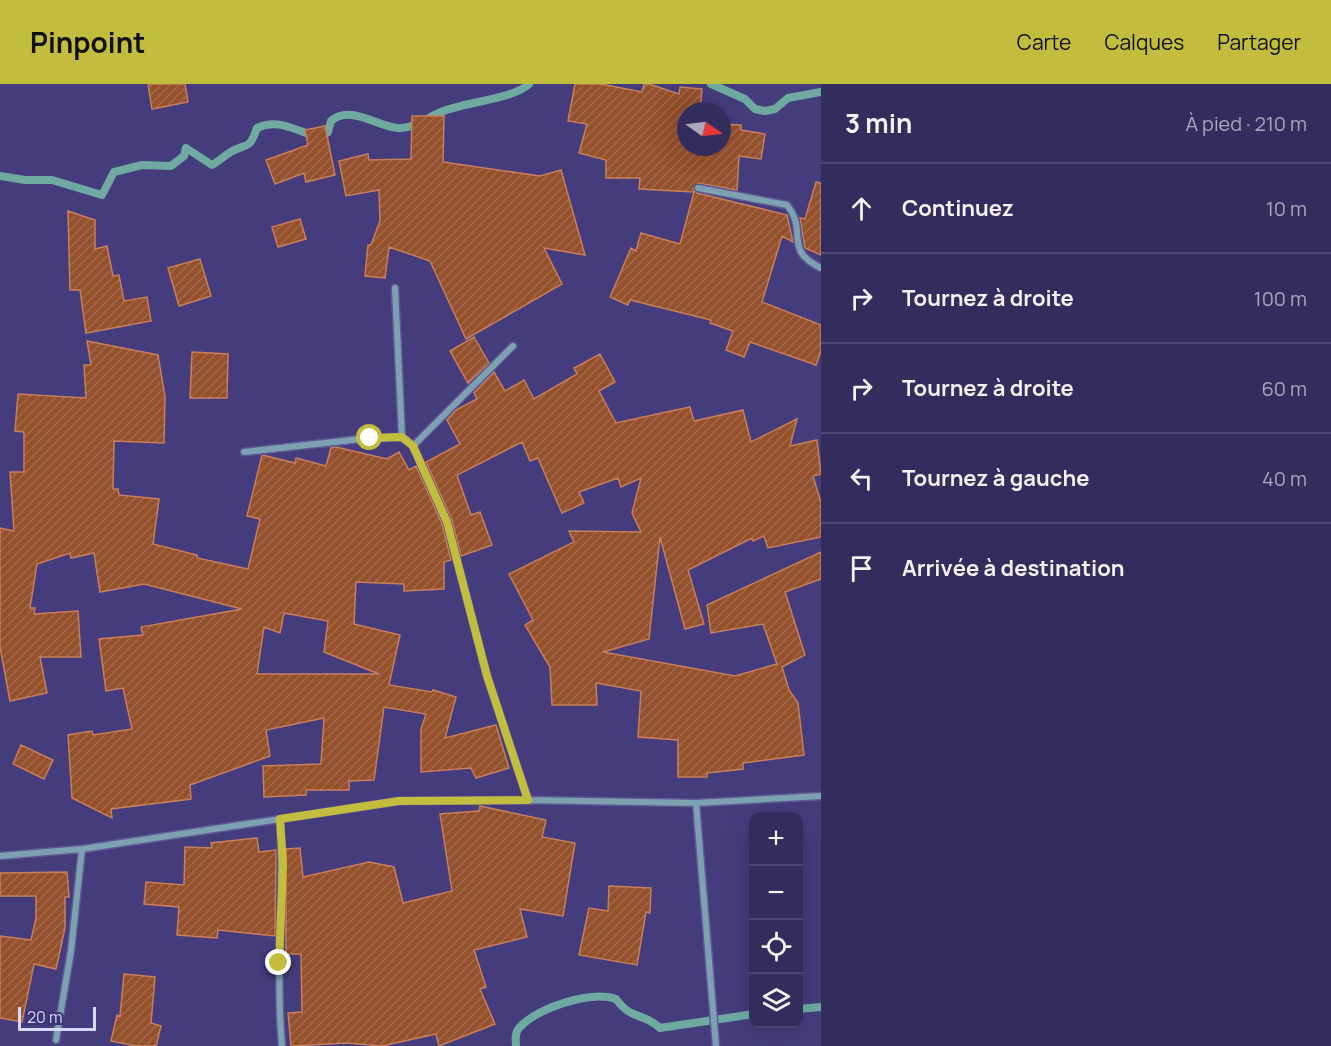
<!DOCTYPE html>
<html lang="fr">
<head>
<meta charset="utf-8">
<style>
  :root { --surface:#332d5d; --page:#3e3966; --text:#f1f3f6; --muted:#a9a8bc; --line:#4e4972; --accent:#c3bd3e }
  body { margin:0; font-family:Manrope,sans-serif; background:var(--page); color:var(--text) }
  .controls { position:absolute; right:18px; bottom:18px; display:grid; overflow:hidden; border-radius:12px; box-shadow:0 6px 24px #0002 }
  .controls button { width:54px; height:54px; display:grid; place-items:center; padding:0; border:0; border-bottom:2px solid var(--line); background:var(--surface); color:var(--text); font:30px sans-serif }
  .compass { position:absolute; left:677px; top:18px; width:54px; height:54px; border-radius:50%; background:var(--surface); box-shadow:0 6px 24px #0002; rotate:104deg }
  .scale { position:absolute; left:18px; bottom:15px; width:78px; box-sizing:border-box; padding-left:6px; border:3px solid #d8d7fe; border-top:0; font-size:16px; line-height:21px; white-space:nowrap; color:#d8d7fe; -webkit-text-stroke:4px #3a3170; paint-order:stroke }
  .stop { position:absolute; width:18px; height:18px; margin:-14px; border:4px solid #c3bd3e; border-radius:50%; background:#fff }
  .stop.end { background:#c3bd3e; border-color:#fff; box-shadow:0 2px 6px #0008 }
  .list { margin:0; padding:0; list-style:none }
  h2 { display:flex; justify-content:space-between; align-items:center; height:78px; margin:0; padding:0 24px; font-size:26px }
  h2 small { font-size:20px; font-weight:400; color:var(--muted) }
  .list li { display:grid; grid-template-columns:39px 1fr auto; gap:18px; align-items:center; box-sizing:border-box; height:90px; padding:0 24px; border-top:2px solid var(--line) }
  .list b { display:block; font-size:22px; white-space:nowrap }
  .list em { font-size:20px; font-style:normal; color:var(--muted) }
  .icon { flex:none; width:33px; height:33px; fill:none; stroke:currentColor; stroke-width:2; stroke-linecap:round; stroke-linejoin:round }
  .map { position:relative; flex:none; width:821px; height:962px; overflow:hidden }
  header { display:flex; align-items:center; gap:36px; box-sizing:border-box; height:84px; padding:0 30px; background:var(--accent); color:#111 }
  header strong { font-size:28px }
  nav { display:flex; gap:33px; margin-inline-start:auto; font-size:21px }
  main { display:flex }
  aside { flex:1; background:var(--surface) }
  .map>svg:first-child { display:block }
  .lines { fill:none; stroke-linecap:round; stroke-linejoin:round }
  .stream { stroke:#6faaa0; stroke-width:8 }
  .building { fill:url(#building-hatch); stroke:#c97f5b; stroke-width:1.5; fill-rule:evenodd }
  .street-casing { stroke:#5f5893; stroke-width:9 }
  .street { stroke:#7ca2b2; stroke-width:6 }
  .route { stroke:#c3bd3e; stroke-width:8 }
</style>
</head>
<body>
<header>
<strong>Pinpoint</strong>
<nav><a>Carte</a><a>Calques</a><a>Partager</a></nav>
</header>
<main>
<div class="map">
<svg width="821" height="962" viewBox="0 0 821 962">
  <defs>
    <pattern id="building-hatch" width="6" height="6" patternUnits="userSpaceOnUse" patternTransform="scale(1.5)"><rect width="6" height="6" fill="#944f2b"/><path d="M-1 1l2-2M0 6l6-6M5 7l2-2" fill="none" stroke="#a2684b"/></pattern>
  </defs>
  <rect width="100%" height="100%" fill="#443c7c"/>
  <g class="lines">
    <path class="stream" d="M711,0L745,15L755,25L765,27L775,25L788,14L821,8
      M0,92L25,96H52L102,111L114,88L142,81L171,82L184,72L186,64L212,81C218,78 223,73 229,69C246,58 249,68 257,44C280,33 298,49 321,53L328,48L331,37C350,20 378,43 398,44C413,45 427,34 441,28C464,18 514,15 529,0
      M798,925L821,923
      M516,962C516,956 514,950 519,944C537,924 591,906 616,915C632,937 643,928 660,944L754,930"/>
  </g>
  <path class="building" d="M148,0H185L188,18L152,25Z
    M575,0H601L642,8L644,0H649L679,10L680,3L702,5L700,27H686V63H722V40L741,41V46L765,50L761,75L739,72L737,106L698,99L693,105L697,109L787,131L793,158L782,152L762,218L821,241V267L816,281L750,258L744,273L726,266L733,247L710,239L711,236L630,216L628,221L610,213L631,164L636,167L641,149L680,160L694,108L639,105L640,94H606V76L579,69L587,40L568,37Z
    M412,32H444L443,78L540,92L561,86L585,171L544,164L562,200L466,255L430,177L389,163L385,194L365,192L368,161H371L380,137L379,106L346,112L339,77L368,70L369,76L411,75Z
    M325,42L335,91L306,98L304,89L275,100L266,76L308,61L305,46Z
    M816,98L821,99V171L805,164L800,134L805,135Z
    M68,127L95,136V165L107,162L113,192L119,191L124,217L147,213L151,237L86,249L80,206H70Z
    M300,135L306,155L278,163L272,143Z
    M200,175L211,212L179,222L168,184Z
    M474,253L489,279L468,299L450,267Z
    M87,257L158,271L165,313L164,359L114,357L113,405H118L119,411L159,415L153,460L197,471V474L248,485L260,435L247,432L262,371L295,379L296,374L326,382L331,364L336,363L387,375L399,368L409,386L416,382L442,440L451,476L444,478V505L404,507V500L356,498L354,540L400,551L389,601L432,608L433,606L456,613L445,654L496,641L509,684L476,694L471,684L421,688V645L426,630L384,623L374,696L349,697V706H306V711L264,713L263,682L321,680L324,634L266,646L270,672L190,701L191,715L111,725L112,734L72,714L68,651L92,647L93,651L132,645L123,604L106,607L99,555L143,551L141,543L242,525L144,500L100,508L94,469L71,474L70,469L37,480L30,524H35L34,530L78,527L81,573H40L47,609L10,617L0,563V444L14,447L10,388H24V348L15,347L18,310L86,314L84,281H91ZM284,529L328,537L324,568L379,590H257L264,543L280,549Z
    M192,268L228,270L227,314H190Z
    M600,270L615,298L599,307L616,339L690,323L694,337L743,326L751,358L797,335L790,362L817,356L821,390L813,392L821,419V453L768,464L764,452L753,457L752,454L688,486L704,540L685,545L660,453L649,555L603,568L735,592L777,580L763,540L711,549L707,521L821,468V495L785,508L805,571L782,583L789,606L798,619L804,671L743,679V685L707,689V693H678V656L638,653L641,607L596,599L597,621H552L550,583L525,541L533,536L509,490L574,458L569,447L641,448L632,429L641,394L621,403L618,394L579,408L584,419L562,429L538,374L530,377L522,358L457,391L471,431L480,428L492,461L461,472L452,436L426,378L460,360L447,336L456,326L477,315L474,309L494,288L505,307L524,296L534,315L577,290L574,284Z
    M21,661L53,676L44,695L13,680Z
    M480,722L546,736L542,753L575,759L563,832L520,825L527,853L474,866L486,903L480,905L495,940L439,962L436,950L382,962L347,959L291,962L288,929L302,928L301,870H286V765L300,764L303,793L369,778L394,783L403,819L452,807L440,730L479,727Z
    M257,754L259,768L276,766L275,852L218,846L217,854L177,851L179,823L144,820L146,798L184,801L185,763L212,764L211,759Z
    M67,788L69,813H65V844L56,885L34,880L22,938L0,934V852L31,856L36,834V812H0V789Z
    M609,802L651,804L650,829L646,828L637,881L579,871L589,824L608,827Z
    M124,890L155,893L151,939L161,942L156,962H136L111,957L117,931L120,932Z"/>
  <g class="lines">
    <defs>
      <path id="street" d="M698,104L787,121C809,149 782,165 821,184
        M395,204L402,353
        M413,362L447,438L487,592L528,716
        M244,368L370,354L402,353L413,362L513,262
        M696,719L716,962
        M280,735C285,810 275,886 282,962
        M0,772L82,765L399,717L528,716L696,719L821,712
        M56,956L71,867L82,765"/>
    </defs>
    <use href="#street" class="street-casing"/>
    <use href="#street" class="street"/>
  </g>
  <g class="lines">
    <path class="route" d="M279,879L283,780L280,735L399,717L528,716L487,592L447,438L413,362L402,353L370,354"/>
  </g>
</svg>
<div class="controls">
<button>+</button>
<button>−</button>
<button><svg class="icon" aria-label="locate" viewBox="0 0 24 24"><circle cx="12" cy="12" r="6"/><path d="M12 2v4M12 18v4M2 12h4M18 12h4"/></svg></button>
<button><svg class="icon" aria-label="layers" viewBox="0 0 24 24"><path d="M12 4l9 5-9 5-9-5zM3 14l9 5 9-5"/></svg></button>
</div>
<svg class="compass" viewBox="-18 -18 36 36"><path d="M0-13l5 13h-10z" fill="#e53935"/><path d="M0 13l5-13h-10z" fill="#a9a8bc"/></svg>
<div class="scale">20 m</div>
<div class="stop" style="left:370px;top:354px"></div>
<div class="stop end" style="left:279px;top:879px"></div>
</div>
<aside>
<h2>3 min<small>À pied · 210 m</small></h2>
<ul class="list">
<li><svg class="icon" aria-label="ahead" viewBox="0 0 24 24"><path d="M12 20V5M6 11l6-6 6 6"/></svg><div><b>Continuez</b></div><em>10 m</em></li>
<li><svg class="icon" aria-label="right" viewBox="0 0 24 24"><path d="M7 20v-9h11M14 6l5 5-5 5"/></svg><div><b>Tournez à droite</b></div><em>100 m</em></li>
<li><svg class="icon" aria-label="right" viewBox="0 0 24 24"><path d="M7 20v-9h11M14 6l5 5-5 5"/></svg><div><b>Tournez à droite</b></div><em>60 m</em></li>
<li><svg class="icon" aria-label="left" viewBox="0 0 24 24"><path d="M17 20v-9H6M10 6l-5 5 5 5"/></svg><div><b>Tournez à gauche</b></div><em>40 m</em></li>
<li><svg class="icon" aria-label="arrive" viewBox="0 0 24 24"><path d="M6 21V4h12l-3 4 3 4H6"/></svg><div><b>Arrivée à destination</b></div></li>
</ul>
</aside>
</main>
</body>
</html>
